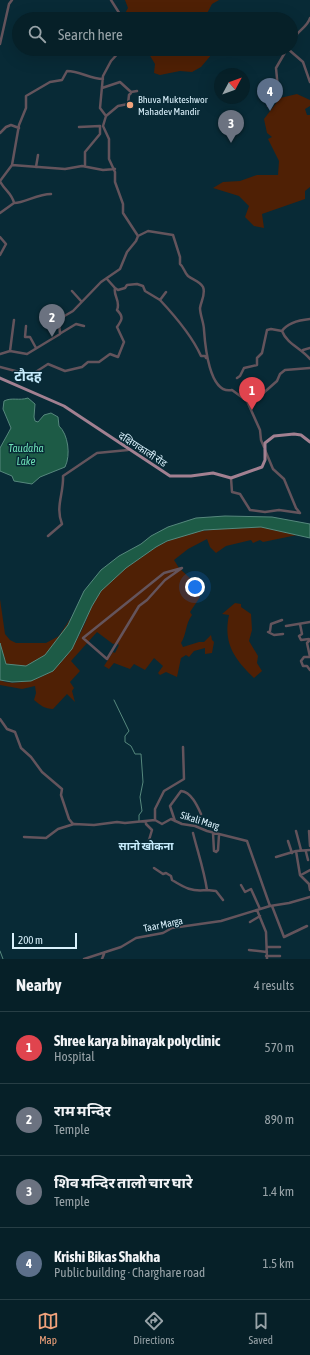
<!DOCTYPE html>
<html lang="en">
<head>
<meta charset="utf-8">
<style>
  :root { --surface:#062028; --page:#142d34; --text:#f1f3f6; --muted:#98a3a8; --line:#273e45; --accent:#f1a27b }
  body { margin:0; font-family:"Asap Condensed","Noto Sans Devanagari",sans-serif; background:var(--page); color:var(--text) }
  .compass { position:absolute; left:214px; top:68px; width:36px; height:36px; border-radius:50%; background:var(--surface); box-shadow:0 4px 16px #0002; rotate:49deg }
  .scale { position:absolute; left:12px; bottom:10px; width:65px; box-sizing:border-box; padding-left:4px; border:2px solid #daf1fc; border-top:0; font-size:11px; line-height:14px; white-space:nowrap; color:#daf1fc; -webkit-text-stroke:3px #082a36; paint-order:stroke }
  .you { position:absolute; left:195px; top:587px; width:14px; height:14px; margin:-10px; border:3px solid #fff; border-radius:50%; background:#1a73e8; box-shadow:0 0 0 6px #1a73e833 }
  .badge { display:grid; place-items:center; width:26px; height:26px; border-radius:50%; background:var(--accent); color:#fff; font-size:13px; font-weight:700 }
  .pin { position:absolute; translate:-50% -33px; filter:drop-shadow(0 1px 2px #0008) }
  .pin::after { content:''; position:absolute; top:21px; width:14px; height:12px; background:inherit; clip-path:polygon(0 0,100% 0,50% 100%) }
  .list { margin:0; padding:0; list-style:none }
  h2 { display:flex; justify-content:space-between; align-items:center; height:52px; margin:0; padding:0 16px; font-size:17px }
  h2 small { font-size:13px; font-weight:400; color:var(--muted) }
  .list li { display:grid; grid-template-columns:26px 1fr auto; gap:12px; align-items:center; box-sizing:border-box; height:72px; padding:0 16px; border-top:1px solid var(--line) }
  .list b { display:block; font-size:15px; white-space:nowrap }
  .list p { margin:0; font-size:13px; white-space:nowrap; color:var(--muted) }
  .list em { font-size:13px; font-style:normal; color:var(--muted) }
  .icon { flex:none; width:22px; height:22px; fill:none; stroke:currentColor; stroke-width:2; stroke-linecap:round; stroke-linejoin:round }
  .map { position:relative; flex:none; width:310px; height:959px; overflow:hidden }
  .search { position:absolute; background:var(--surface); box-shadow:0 4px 16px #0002; left:12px; right:12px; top:12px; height:44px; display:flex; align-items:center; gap:10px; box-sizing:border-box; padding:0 14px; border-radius:22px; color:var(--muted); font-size:15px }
  .sheet { height:340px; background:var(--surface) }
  nav { display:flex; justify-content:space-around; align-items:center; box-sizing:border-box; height:56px; border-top:1px solid var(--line); background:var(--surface); font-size:11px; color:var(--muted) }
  nav a { display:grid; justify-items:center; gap:2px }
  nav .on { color:var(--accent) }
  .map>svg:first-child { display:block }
  .green { fill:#4f2005 }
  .water { fill:#1d5b46; stroke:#56887d }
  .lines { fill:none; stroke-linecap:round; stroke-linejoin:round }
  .stream { stroke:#56887d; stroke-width:1 }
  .minor { stroke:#64545c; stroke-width:2.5 }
  .major { stroke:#a28091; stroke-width:3 }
  .poi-dot { fill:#f1a27b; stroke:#082a36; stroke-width:1.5 }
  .labels { text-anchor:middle; stroke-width:3; stroke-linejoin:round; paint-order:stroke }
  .poi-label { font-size:10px; fill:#daf1fc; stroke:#082a36; text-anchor:start }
  .street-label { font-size:10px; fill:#daf1fc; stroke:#082a36 }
  .water-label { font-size:11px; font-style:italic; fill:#6ee0b6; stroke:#082a36 }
  .neighbourhood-label { font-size:11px; font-weight:bold; fill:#c5eafb; stroke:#082a36 }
  .district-label { font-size:14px; font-weight:bold; fill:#c5eafb; stroke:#082a36 }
</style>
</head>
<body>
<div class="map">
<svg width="310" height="959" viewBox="0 0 310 959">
  <rect width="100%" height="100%" fill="#082a36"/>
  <path class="green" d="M125,0H219L212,4L204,19H127L124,15L128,8Z
    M146,49H211L212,54L201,67L192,72L180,71L160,75L154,73L155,64Z
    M297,94L310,100V106L305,109L307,115H310V187L305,191V199L262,214L264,228L254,226L245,217L249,206L239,196L213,188L223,182L240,181L257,175H278L279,161L268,139L272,137L267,133L264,119L280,98Z
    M261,527L297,535L263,542L260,540L253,543L251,540L226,546L216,553L210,547L207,539L188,549L174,560L179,568L192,580L187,584L200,597L190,612L192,615C185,624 187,634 181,643L183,647L199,642H204L211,635L212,640L214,642L212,653L205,654V648L194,651L189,657L186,655L181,658L177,677L166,672L160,675L158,673L163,666L154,658L145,670L134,664L130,669L114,663L109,669L104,666L113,652L115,653L119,645L116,643L113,644L97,632L71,661L80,671L70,682L74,688L72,691L75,702L67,694L53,709C45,709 40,705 34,700L36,693L35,686L22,689L0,685V680C7,684 19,683 27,681C58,676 74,648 86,621C90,611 93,600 101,591C115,574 136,560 155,548C185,528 226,528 261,527Z
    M0,599L5,634L10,640L16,643H46L59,636L72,616C63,635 48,659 27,666C20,668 13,665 6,664L0,643Z
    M235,603L241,604V607L251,614L252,630L249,641L258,656L257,663L262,671L254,678C234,659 223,643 229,615L222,614Z"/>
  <path class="water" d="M28,398L35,404L34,417L35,421L38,422L44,415L51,413L58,417L59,426C68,434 71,455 65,467L40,477L32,484L14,481L12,476L0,471V448L11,428L3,409L4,401C12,397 19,401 28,398Z
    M225,516L272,517L310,524V538L261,527L204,530L167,541L156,547L126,568L101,591L92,606L72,649L53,671L31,681L12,682L0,680V643L6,664L26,666L45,655L68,625L84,591L101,570L119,556L141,544L151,536L168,527L196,518Z"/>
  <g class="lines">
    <path class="stream" d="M114,700L129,731L125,736V742L131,746L135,754H141L143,782L140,797L142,811L139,815V821
      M0,951L3,959"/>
    <path class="minor" d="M111,0L123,19
      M291,43C295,32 307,28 310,18
      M0,44L9,4L12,0
      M288,49L303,62L310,82
      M102,88L120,82L131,92L137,91
      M268,106L278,89L276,68L287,49
      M106,116L118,106L128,104L129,95L131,93
      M79,127L100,126
      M0,133L6,127L11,125L19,128
      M12,165L19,125L26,108V96L50,82L62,80L67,71C80,71 90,79 103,79
      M85,166V152L100,134V126
      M36,167L38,155
      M14,203C25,203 37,194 51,194
      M0,213L14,203C12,193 4,190 0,181L12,165L65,169L82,166L103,170L115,169
      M138,236L148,231L173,235L180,257V264C184,267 184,272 188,276C193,280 200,281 203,287C206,294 201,301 200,308C200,315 204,323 204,330C205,344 209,395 232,390L247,401L260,430L261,440L264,447
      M0,237L6,244L0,255
      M115,288L118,290L125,288L127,285L137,284L143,286L145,291L160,300L166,292
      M72,291L81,301
      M160,300C175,316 192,336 201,356H205L206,358
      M310,319C300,320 288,322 282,331C287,344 301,348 310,359
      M26,326L25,337H30L36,348
      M61,333L76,324L84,326
      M303,350L310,348
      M10,351L14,320
      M0,354L10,351L27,354L60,334L59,322L61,318L73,311L101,282L120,269L127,252L136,241L138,236L123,213V204L115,182V172L109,159V139L103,126L106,116L100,108L103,76L111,61L122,49
      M0,367L31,375L48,364L65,371L82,367L88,362H99L110,354L118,357L124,342L117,327C122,320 124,317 117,310C121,301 113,296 115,288L107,279
      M237,378L240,376L244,368L257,365V358L262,353L267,330L271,329L282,331
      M247,401L260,396L277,381L280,374L285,370L310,368
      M231,478L232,492L240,494L250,510L265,512L279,510L300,513L296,508L284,479L273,469L265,450
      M48,536L62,524C55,507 64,493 63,476L97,453L128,450
      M182,568L165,580L147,600L139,606L107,659L83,638L164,573Z
      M282,620L271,624L270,631L268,632L274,635L283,634
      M300,624L302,634L299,636L301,640L309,639
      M286,626L310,622
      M310,640L307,643L310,657H304L301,661L303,666H307L310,670
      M0,719L7,729L15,732L21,748L31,757L42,772L62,789L61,795L69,819L73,824
      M155,820V809L164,791L184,779L183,747
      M146,821V824L152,830L149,840
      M175,821L170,806L181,791C191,792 197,805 201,814
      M296,831L301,850
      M309,831L310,846
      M213,833L214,851L216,852L218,850L219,835
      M24,837L46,838L58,829L74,824L94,825L117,822L125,823L155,820L162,824L171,819L182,824L195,826L207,831L247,841L270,906
      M288,841L292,853
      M296,851L300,875L309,884L310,890
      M306,852L308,860
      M276,857L296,851L310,850
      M154,868L163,874L166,873L171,876L172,880C185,888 192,892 207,890C204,870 198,853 193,833
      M301,875L310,870
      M241,885L245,892L251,889L260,909
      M207,890L216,891L223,900
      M272,906L284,937L307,926
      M257,910L266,932L267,959
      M250,922L260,916
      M267,947H280
      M249,950L267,952
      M266,956H280
      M84,959L121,947L136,938L163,933L172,928L221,921L270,906L289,903L310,897
      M102,959L104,954"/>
    <path class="major" d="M0,378L64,406L170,476H191L213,473L231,478L262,467L265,460V443L274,436L294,434L301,435L310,442"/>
  </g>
  <circle class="poi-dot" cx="130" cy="105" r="4"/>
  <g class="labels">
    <g class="poi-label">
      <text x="138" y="103">Bhuva Mukteshwor<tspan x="138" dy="12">Mahadev Mandir</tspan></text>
    </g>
    <g class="street-label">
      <text transform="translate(143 449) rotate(33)" y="4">दक्षिणकाली रोड</text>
      <text transform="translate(200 820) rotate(17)" y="4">Sikali Marg</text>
      <text transform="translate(163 924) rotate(-12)" y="4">Taar Marga</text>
    </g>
    <g class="water-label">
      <text x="26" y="452">Taudaha<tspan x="26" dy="13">Lake</tspan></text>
    </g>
    <g class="neighbourhood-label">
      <text x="146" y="850">सानो खोकना</text>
    </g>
    <g class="district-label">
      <text x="28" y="381">टौदह</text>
    </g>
  </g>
</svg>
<svg class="compass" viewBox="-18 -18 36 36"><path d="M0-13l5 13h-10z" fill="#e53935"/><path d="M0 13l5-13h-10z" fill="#98a3a8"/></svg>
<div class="scale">200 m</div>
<div class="you"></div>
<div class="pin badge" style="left:252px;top:410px;background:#e0444e">1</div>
<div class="pin badge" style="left:52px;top:337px;background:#6b7280">2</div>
<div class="pin badge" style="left:231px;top:143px;background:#6b7280">3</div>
<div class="pin badge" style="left:270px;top:111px;background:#5c6f8a">4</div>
<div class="search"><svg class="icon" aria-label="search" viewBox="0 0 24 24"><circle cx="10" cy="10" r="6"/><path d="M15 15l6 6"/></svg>Search here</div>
</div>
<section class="sheet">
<h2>Nearby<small>4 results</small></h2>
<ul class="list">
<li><span class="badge" style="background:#e0444e">1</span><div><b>Shree karya binayak polyclinic</b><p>Hospital</p></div><em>570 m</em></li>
<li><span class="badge" style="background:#6b7280">2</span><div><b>राम मन्दिर</b><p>Temple</p></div><em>890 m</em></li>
<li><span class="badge" style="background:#6b7280">3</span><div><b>शिव मन्दिर तालो चार घारे</b><p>Temple</p></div><em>1.4 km</em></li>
<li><span class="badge" style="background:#5c6f8a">4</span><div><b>Krishi Bikas Shakha</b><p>Public building · Charghare road</p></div><em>1.5 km</em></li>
</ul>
</section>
<nav>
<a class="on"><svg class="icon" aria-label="map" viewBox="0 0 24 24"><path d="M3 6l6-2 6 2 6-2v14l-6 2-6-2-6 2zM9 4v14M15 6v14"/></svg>Map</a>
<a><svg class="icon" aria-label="directions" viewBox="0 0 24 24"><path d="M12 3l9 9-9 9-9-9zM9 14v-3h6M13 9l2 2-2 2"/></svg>Directions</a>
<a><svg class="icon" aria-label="saved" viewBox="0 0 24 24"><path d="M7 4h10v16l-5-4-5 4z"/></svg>Saved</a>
</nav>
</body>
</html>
